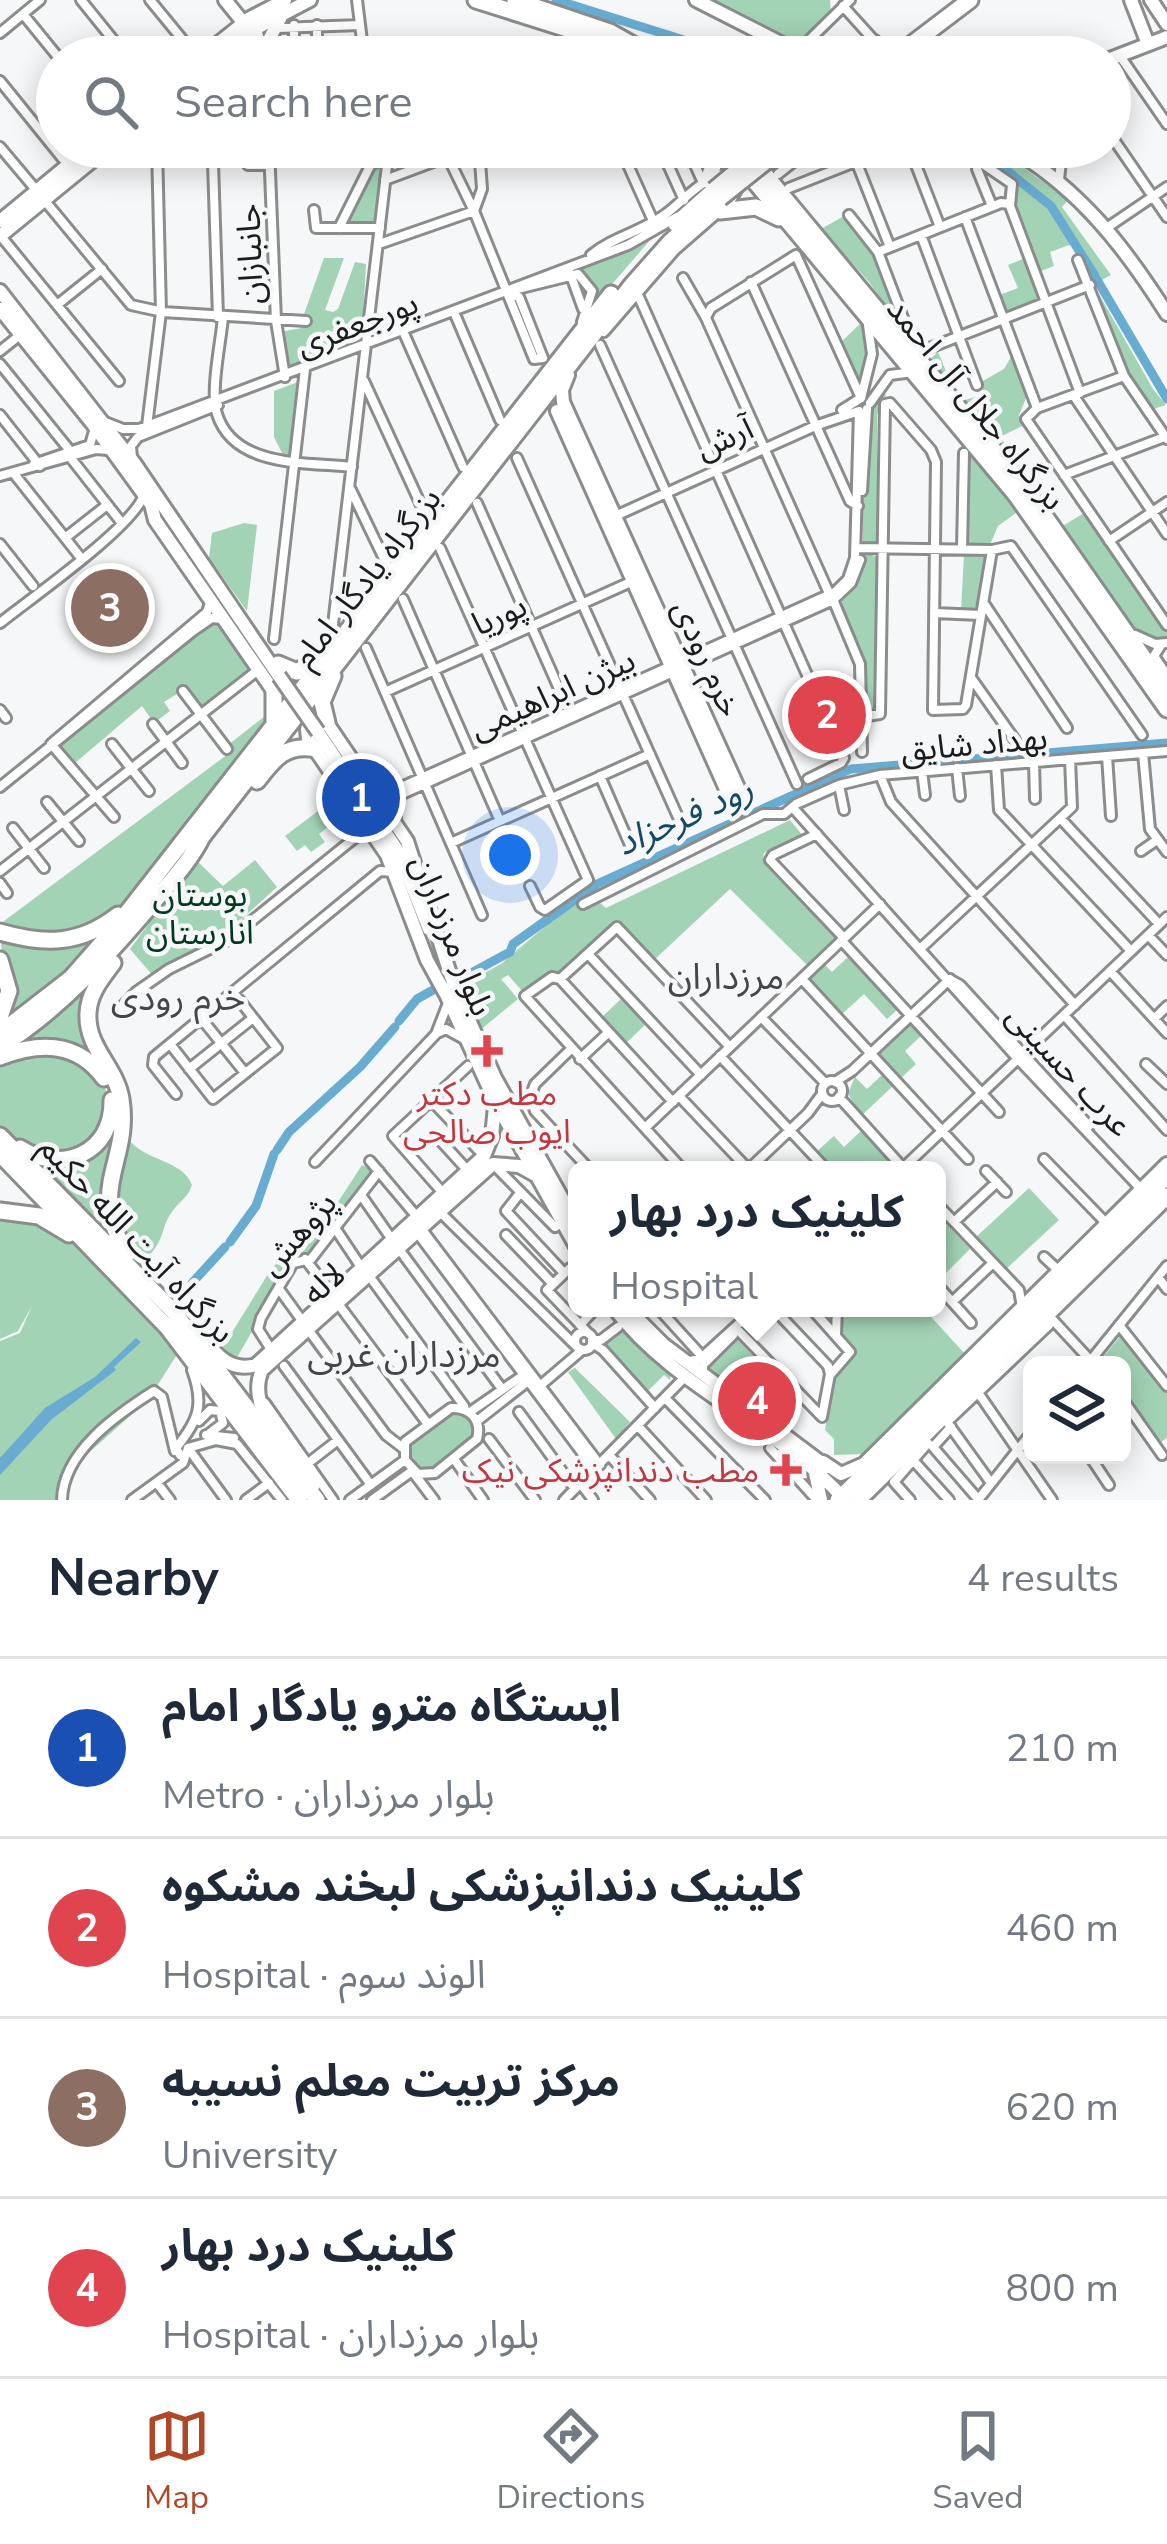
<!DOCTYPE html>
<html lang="en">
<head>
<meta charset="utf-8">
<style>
  :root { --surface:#fff; --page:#f6f6f7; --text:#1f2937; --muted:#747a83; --line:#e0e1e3; --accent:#b04827 }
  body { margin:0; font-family:"Nunito Sans","Noto Sans Arabic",sans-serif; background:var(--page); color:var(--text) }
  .controls { position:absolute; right:36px; bottom:36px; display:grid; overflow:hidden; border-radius:18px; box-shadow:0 6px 30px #0003 }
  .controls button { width:108px; height:108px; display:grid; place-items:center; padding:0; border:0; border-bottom:3px solid var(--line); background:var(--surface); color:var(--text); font:60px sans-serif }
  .you { position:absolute; left:510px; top:855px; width:42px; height:42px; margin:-30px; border:9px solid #fff; border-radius:50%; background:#1a73e8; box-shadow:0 0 0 18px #1a73e833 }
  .badge { display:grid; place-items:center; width:78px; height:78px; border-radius:50%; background:var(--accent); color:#fff; font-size:39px; font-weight:700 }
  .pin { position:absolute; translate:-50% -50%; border:6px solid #fff; box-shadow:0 3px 12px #0006 }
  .popup { position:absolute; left:568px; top:1161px; width:378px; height:156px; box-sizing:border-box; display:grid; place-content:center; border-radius:18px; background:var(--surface); filter:drop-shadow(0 3px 9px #0005); font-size:39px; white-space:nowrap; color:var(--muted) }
  .popup b { font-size:45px; color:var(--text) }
  .popup::after { content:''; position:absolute; left:50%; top:100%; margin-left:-24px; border:24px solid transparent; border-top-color:var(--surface) }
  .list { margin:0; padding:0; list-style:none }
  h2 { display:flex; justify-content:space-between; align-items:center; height:156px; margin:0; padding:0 48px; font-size:51px }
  h2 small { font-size:39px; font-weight:400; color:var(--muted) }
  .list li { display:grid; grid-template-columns:78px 1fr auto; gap:36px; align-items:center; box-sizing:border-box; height:180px; padding:0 48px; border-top:3px solid var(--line) }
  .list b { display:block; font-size:45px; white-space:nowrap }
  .list p { margin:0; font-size:39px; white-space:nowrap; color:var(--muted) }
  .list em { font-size:39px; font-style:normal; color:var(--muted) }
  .icon { flex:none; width:66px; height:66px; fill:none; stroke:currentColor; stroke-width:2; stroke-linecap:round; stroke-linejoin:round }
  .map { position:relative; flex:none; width:1167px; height:1500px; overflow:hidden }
  .search { position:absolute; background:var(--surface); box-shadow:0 6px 30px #0003; left:36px; right:36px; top:36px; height:132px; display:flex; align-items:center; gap:30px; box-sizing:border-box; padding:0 42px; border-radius:66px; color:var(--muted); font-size:45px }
  .sheet { height:876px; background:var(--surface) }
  nav { display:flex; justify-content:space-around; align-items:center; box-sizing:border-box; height:168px; border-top:3px solid var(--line); background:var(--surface); font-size:33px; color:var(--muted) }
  nav a { display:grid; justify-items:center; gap:6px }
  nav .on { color:var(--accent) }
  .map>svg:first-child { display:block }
  .green { fill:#a2d3b5 }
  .water { fill:#69acd1 }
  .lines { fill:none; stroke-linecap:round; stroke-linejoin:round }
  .river { stroke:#69acd1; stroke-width:9 }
  .minor-casing { stroke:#8b8c8c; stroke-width:14 }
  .major-casing { stroke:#8b8c8c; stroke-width:18 }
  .highway-casing { stroke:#8b8c8c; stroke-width:21 }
  .minor { stroke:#fff; stroke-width:8 }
  .major { stroke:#fff; stroke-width:12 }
  .highway { stroke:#fff; stroke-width:15 }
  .major-bridge-casing { stroke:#8b8c8c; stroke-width:18; stroke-linecap:butt }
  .highway-bridge-casing { stroke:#8b8c8c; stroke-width:21; stroke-linecap:butt }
  .major-bridge { stroke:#fff; stroke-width:12 }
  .highway-bridge { stroke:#fff; stroke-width:15 }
  .health-dot { fill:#e0444e; stroke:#f6f7f8; stroke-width:4.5 }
  .labels { text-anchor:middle; stroke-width:9; stroke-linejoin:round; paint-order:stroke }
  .street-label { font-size:33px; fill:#1b1c1c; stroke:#f6f7f8 }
  .park-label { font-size:33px; fill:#02381f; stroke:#f6f7f8 }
  .health-label { font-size:33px; fill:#be3a42; stroke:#f6f7f8 }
  .water-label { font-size:36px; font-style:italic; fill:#144a64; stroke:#f6f7f8 }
  .neighbourhood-label { font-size:36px; fill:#454647; stroke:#f6f7f8 }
</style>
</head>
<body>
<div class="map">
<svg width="1167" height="1500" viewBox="0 0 1167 1500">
  <rect width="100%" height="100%" fill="#f6f7f8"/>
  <path class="green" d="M706,0H830L831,13L798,47Z
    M978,147H995L1068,200L1062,207L1111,275L1100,281C1067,225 1036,180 978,147Z
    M372,165L379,168L382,176L377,226H343Z
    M1016,178L1058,219L1072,244L1050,252L1054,266L1041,271L1015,206Z
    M844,216L874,257L902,329L869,282L821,229Z
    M649,238L651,239L595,304L592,282L574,268Z
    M324,258H344L325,310L333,312L338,309L355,262L366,264L362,336L352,344L291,367L284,346L285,331L307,327L304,314Z
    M1023,259L1040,298L1004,312L997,296L1018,288L1008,265Z
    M1084,268L1153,389L1166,405L1150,410L1127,375Z
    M863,321L869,359L860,388L841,342Z
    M938,352L959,402L984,394L981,382L1004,369L1011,357L1027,396L1019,415L1022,426L1000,437L1053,513L1050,515L927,362Z
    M298,382L290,455H283L274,437V391Z
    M882,391L886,395L877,415V546H863C863,494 854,437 882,391Z
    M968,450L1020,510L998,526L990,545H966Z
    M1084,513L1167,631V640C1125,645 1083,559 1061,527Z
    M244,523L257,525L247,611L209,558L212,533Z
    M866,552L876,557V712L865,714V662L841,601L860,578Z
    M964,554H987L979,612L961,611Z
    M210,621H222L253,671L202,710L185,689L164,702L170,711L154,723L142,706L75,763L59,744Z
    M274,709L152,872L105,923L66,939L0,929V924L232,751L228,745Z
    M318,811L329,826L319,834L325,842L311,852L305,845L297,851L285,836Z
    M790,820L803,836L764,853L763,858L839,937L808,966L730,889L654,960L617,921L561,973L553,971L523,992L508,975L501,979L518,999L479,1031L465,984L501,964L575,901L583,911L600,903L606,908Z
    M196,860L223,886L255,860L277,887L212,946L154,977L130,949Z
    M163,895L87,1000L119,1101L106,1193L122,1251L18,1150L79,1160L115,1101L108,1079L84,1054L0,1053Z
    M104,930L62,979L0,1023L9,1008L0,935L21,940Z
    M848,957L897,1010L887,1019L864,994L841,1015L809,980L825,965L832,972Z
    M623,997L647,1023L625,1044L600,1019Z
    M910,1024L922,1035L905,1051L916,1064L900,1079L878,1054Z
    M63,1051C104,1080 116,1081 102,1134L69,1157L19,1144L0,1126V1061L20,1052Z
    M883,1074L893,1086L860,1117L848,1093L855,1077L867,1089Z
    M861,1131L895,1168L893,1170H831L815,1153L834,1136L844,1147Z
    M128,1139C145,1161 183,1160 192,1185C188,1197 182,1199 174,1209C159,1228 168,1237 145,1260L115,1227L110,1203Z
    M362,1165L372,1170L311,1256L292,1262L235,1361L223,1347L268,1274L287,1250L312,1242Z
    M1029,1188L1059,1220L1005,1270L975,1238Z
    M937,1214L970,1249L937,1282Z
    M0,1215H24L62,1233L178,1353L148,1400L75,1465L65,1500H0V1341L20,1333L32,1306L18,1331L0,1339Z
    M840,1308H923L965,1354L864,1454L834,1455V1439L825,1430L833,1377L856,1354L840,1336Z
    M620,1329L671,1373L670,1380L664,1375L647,1392L605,1343Z
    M1122,1334L1167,1391V1438L1158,1444L1122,1393V1365H1103L1100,1361Z
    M736,1338L757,1360L729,1387L704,1370Z
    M575,1368L630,1422L616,1439L568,1372Z
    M451,1412C506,1415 446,1475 416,1469L411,1464L408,1445Z"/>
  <path class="water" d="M136,1338L141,1342L114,1367L116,1370L51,1420L0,1475V1458L45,1408L95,1377Z"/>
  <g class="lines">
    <path class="river" d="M556,0L738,57
      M975,147L979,149
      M986,154L1051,206L1095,276
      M1096,278L1167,399
      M462,978L510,952L513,944L597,884L851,769L1167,743
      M399,1021L417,999L433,990
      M277,1150L289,1132L360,1067L395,1027
      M230,1242L256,1206L274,1154
      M192,1283L225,1247"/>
    <defs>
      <path id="minor" d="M81,0L127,57
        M150,0L191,50
        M357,0L364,57
        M843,6L879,46
        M23,14L58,57
        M294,25V46
        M317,25V46
        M257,28L264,57
        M278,28L360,25
        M0,33L40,0
        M574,42L579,57
        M763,43L774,57
        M797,52L850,0
        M1120,56L1167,124
        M455,57H472
        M858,57L875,40
        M0,81L63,159
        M1110,134L1167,217
        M0,147L37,191
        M117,147L159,154
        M269,147L276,321L285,377
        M367,147L369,159L375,163
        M443,147L474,211
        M479,147L482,189L474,211L534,359L543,358
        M620,147L654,223
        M660,147L684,200
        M687,147L703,183
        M909,147L940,227
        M958,147L1012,184L1010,206L1080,393
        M1052,147L1061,161L1059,180
        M187,153L209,156L213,163L218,317
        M979,159L977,169L992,206
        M856,161L890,247
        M248,165H270
        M778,174L812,147
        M385,180L452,155
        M789,188L893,147
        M45,201L131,305L163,312L306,321
        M314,210L316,228H380
        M849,215L878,252L908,331
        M965,217L1037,408
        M1108,227L1167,187
        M339,228L372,162
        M921,235L977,385
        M4,240L119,381
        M379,244L474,211
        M878,252L1001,203L1010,204
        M591,255C614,236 644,231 667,213C684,200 709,171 731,174
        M1078,260L1124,376L1167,439
        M570,273L583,309
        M683,278L706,318L828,591
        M751,282L850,501L858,506
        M509,291L578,274L592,291L582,322
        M514,295L519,297L543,358
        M639,297L844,758L841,763L808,779
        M57,305L102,269
        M454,312L500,420
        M223,317C221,342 210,390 217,414C234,468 306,462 352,467
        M706,317L711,308L796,255L861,398
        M403,331L463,467
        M604,332L675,250L730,202L739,186
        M600,345L797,784
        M0,351L20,335
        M914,354L1090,285
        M0,364L71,452
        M364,381L426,516
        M1074,396L1167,534
        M861,398L872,354L868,325
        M870,403L890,375L913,372
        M842,410L861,398
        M0,415L40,466
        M1026,419L1167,625
        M1026,419L1037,408L1124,376
        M105,422L123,429H139L628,245L677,217
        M147,426L161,312L157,147
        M70,457L121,522
        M132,458L131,446L138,437L218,405
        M517,458L678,817
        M34,464L90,445L94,431
        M15,475L81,558
        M1064,475L1167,436
        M0,476L96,449L108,450
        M351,490L387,565
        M862,491L867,409
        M477,503L571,716
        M65,538L107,505
        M1109,541L1167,502
        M0,544L33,586
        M440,548L588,880L545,910L540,907L530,886
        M856,548L992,550L1011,546L1142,735
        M962,549L964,453
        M832,597L860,664L862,752
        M403,599L500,821
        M985,605L1067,728
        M934,613L981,615
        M0,623C30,599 136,525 144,494
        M332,633L388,157
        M1135,635L1155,644L1167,643
        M274,639L305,369
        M1161,645L1154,656L1167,675
        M366,648L482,915
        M972,679L1015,740
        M183,691L227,749
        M385,692L633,581
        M0,710L6,718
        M828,722L880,714L885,404L890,403L931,450L936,462L933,710L963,709L966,705L992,550
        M153,724L182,763
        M52,743L207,612L210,603
        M51,744L114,817
        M112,744L149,791
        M1143,753L1150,829L1167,852
        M1107,756L1111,816
        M1034,762L1035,799
        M996,765L999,810L1131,951
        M957,768L960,796
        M922,771L925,795
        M880,775L891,802L1075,1005
        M600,776L630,845
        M372,782L382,788L397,789L835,592L848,579L855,558L859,411L815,426L613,517
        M839,785L844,810
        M0,787L193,631L212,618L221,619
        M47,802L79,841
        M794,809L1018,1059L1141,1189
        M396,818L394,806L402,794L833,600L851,583L860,560
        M1060,818L1159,924
        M13,828L44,868
        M817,834L773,855L770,860L844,938
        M451,843L650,754
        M1141,851L1157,840
        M0,871L258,670
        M0,883L7,893
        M583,904L763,814H784L796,804L839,785L880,775L1167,751
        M1148,935L1167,955
        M842,941L999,1112
        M921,948L1072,807L1070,759
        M588,954L701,1075
        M1110,971L1167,1033
        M560,979L617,927L730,1047
        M802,979L968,1159
        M951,980L960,985L1089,1126
        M117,1012L136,992L169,969L228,940L367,828
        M1064,1015L1167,1130
        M761,1017L825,1083
        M201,1018L245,1073
        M1154,1019L1167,1006
        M437,1033L446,1029L466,1040
        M170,1044L213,1099L277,1048L233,992
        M571,1049L535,1084L530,1097L535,1111L590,1170
        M720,1056L827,1170
        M580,1059L609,1032
        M1146,1064L1167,1084
        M189,1069L253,1018
        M822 1091a10 10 0 1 1 20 0a10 10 0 1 1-20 0Z
        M835,1082L852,1071L950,979
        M176,1094L153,1065L154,1057L380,871L394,872
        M679,1096L748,1169
        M839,1097L904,1169
        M431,1100L484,1156
        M673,1102L560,979L552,977L525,996L683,1170
        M645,1128L880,904
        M439,1139L469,1172
        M1044,1159L1106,1223
        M370,1161L418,1218
        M315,1162L436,1034L448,1003
        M494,1165L555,1227L563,1222
        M621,1169L622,1170
        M748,1170L808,1113L822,1094
        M901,1170L1167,917
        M986,1171L1006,1192
        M443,1193L393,1136L468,1066
        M520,1193L506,1211L564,1273
        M361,1195L393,1241
        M937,1204L1019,1290L1022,1307
        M440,1212L576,1346
        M954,1222L997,1182
        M420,1227L600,1465
        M335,1228L361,1267
        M416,1231L595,1470
        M506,1235L553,1284
        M399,1249L502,1389
        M1044,1257L1058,1270
        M305,1259L333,1295
        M577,1268H570L547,1290L589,1334
        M370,1277L464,1406
        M1158,1277L1167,1289
        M938,1286L971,1323
        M279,1289L303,1322
        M952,1302L993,1263
        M339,1305L427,1423
        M658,1308L698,1352
        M773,1308L828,1366L830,1374
        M811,1308L850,1352L831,1374
        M1052,1319L1090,1360
        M580,1325L596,1308
        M1119,1325L1167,1386
        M736,1328L822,1417L830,1374
        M310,1332L386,1435L403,1448
        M575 1341a9 9 0 1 1 18 0a9 9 0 1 1-18 0Z
        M836,1335L837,1308
        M592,1340H601L618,1327
        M592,1343L603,1350L655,1408
        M272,1351L258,1329L261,1318L293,1263L311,1259L379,1171
        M690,1361L700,1359L756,1308
        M1087,1365L1167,1266
        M284,1366L371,1485
        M703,1373V1365L733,1335
        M541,1385L582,1350
        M979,1394L1052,1500
        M665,1398L765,1500
        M1122,1398L1162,1455
        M265,1403L333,1500
        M451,1408C470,1407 482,1420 477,1439L435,1473L418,1474L405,1460V1442Z
        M470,1412L525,1374
        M519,1412L575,1489
        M199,1421L210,1410L220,1411L223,1423L210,1433
        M477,1421L532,1378
        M638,1426L706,1500
        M951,1427L933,1447L978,1499
        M206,1435L234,1438
        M489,1439L535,1500
        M188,1448L216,1440L237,1444L282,1500
        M188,1448L226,1500
        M770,1448L816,1499
        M180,1455L176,1448C198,1421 205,1405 192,1370
        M609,1455L650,1500
        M1089,1455L1109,1485
        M454,1459L483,1500
        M912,1459L949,1500
        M307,1464L338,1440
        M157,1483L170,1500
        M991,1483L947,1422L1049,1325
        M581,1484L593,1500
        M62,1500C63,1452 116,1415 154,1391L162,1397L175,1451
        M132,1500L183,1463L188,1448
        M246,1500L269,1483
        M350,1500L405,1460
        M372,1500L412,1471L434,1500
        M564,1500L685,1377
        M910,1500L894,1482L928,1443
        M978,1500L1032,1432"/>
      <path id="major" d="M225,0L247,27
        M696,0L808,57
        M1131,0L1148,44
        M1151,0L1167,24
        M264,49L280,19
        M201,57L250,18L285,0
        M219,57L251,31L310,0
        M1110,59L1167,37
        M1008,147C1079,188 1124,246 1167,314
        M0,221L90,147
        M0,236L109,147
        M0,291L135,464L278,675
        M0,309L92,423L153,507
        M557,411L734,807L740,808L745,803L563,402L562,390L568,375
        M151,504L155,520L274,692L285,688L286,676
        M318,732L398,851L429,929
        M454,986L495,1078L577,1225
        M444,990L495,1101L577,1248
        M445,993L427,960L387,855L308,739L307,729L314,721L327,723L407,841L455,989
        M614,1308C675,1389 778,1425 845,1500
        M627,1308L664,1345L827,1467
        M193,1326C211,1347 226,1374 256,1365L484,1156L492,1136L495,1107
        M823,1462L841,1474L864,1464L1167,1164
        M815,1473L821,1500
        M314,1485C293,1453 244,1410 262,1370L493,1164L519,1166L537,1176"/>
      <path id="highway" d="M476,0L574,31L633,57
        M515,0L610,32L654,57
        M895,57L970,0
        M726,147L1016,495L1167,709
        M742,147L1025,488L1167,691
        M708,180L715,161L714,147
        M720,211L756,207L779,218
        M676,224L714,190
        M278,664L297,672L317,659
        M327,723L322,702L333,676
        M274,724V692
        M257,781C274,759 286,743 316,749
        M0,932C45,945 80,945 118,915
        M0,960L9,991L0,1017
        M113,963C101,979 89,993 88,1013C86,1048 116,1067 121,1099C131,1163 86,1186 127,1254
        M0,1033L71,978L115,928L611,294
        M0,1047C60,1009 105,959 151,905C169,883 189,863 202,837L631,286L670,242L720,198
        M0,1057C39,1042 77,1041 104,1078
        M0,1136L173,1311L317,1500
        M20,1148C62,1175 113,1153 112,1100
        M0,1154L167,1327L299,1500
        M0,1211L39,1216L69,1234
        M838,1500L1167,1176
        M858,1500L1167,1196"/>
    </defs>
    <use href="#minor" class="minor-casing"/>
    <use href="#major" class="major-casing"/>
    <use href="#highway" class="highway-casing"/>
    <use href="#minor" class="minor"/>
    <use href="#major" class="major"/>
    <use href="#highway" class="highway"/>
    <defs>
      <path id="major-bridge" d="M279,676L318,732"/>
      <path id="highway-bridge" d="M714,190L766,147
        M720,198L784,147"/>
    </defs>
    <use href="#major-bridge" class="major-bridge-casing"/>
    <use href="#highway-bridge" class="highway-bridge-casing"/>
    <use href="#major-bridge" class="major-bridge"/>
    <use href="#highway-bridge" class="highway-bridge"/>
  </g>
  <g class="health-dot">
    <path d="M481 1033h12v12h12v12h-12v12h-12v-12h-12v-12h12z"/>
    <path d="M780 1452h12v12h12v12h-12v12h-12v-12h-12v-12h12z"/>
  </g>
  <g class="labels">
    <g class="street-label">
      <text transform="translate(249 254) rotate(-92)" y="12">جانبازان</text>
      <text transform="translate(357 323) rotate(-21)" y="12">پورجعفری</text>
      <text transform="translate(977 403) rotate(51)" y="12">بزرگراه جلال آل احمد</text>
      <text transform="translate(724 437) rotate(-24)" y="12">آرش</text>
      <text transform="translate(366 577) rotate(-52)" y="12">بزرگراه یادگار امام</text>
      <text transform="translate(499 614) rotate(-24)" y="12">پوریا</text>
      <text transform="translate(708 658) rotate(66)" y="12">خرم رودی</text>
      <text transform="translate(552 693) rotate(-24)" y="12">بیژن ابراهیمی</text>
      <text transform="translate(974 743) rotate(-5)" y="12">بهداد شایق</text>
      <text transform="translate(453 935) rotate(68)" y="12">بلوار مرزداران</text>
      <text transform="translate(1070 1070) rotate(47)" y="12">عرب حسینی</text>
      <text transform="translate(297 1233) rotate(-49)" y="12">پژوهش</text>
      <text transform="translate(138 1239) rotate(47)" y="12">بزرگراه آیت الله حکیم</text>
      <text transform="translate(323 1283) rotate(-42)" y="12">لاله</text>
    </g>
    <g class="park-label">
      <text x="200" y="906">بوستان<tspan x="200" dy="38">انارستان</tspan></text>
    </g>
    <g class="health-label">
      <text x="487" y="1105">مطب دکتر<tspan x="487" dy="38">ایوب صالحی</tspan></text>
      <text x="759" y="1482" text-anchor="end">مطب دندانپزشکی نیک</text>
    </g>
    <g class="water-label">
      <text transform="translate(684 815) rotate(-24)" y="13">رود فرحزاد</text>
    </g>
    <g class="neighbourhood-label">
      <text x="726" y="989">مرزداران</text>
      <text x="178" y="1010">خرم رودی</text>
      <text x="404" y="1367">مرزداران غربی</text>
    </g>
  </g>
</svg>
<div class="controls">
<button><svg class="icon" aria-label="layers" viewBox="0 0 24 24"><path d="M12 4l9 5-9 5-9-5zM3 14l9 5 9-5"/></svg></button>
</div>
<div class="you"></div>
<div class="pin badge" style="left:361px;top:798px;background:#1a4fb4">1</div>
<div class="pin badge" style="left:827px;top:715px;background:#e0444e">2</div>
<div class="pin badge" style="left:110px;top:608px;background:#8d6e63">3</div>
<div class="pin badge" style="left:757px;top:1401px;background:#e0444e">4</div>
<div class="popup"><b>کلینیک درد بهار</b>Hospital</div>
<div class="search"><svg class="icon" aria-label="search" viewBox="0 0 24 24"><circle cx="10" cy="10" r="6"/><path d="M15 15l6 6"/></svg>Search here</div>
</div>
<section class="sheet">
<h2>Nearby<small>4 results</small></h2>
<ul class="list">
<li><span class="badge" style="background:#1a4fb4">1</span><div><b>ایستگاه مترو یادگار امام</b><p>Metro · بلوار مرزداران</p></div><em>210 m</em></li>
<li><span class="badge" style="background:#e0444e">2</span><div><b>کلینیک دندانپزشکی لبخند مشکوه</b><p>Hospital · الوند سوم</p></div><em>460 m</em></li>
<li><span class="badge" style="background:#8d6e63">3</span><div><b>مرکز تربیت معلم نسیبه</b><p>University</p></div><em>620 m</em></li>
<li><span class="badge" style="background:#e0444e">4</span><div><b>کلینیک درد بهار</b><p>Hospital · بلوار مرزداران</p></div><em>800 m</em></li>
</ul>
</section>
<nav>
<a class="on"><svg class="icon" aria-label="map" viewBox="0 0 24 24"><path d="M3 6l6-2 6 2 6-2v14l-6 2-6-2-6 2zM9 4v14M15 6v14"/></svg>Map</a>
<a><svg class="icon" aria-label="directions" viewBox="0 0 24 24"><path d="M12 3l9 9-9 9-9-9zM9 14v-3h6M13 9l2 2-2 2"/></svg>Directions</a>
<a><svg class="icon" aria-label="saved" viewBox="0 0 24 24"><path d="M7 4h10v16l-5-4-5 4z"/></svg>Saved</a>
</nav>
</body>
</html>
